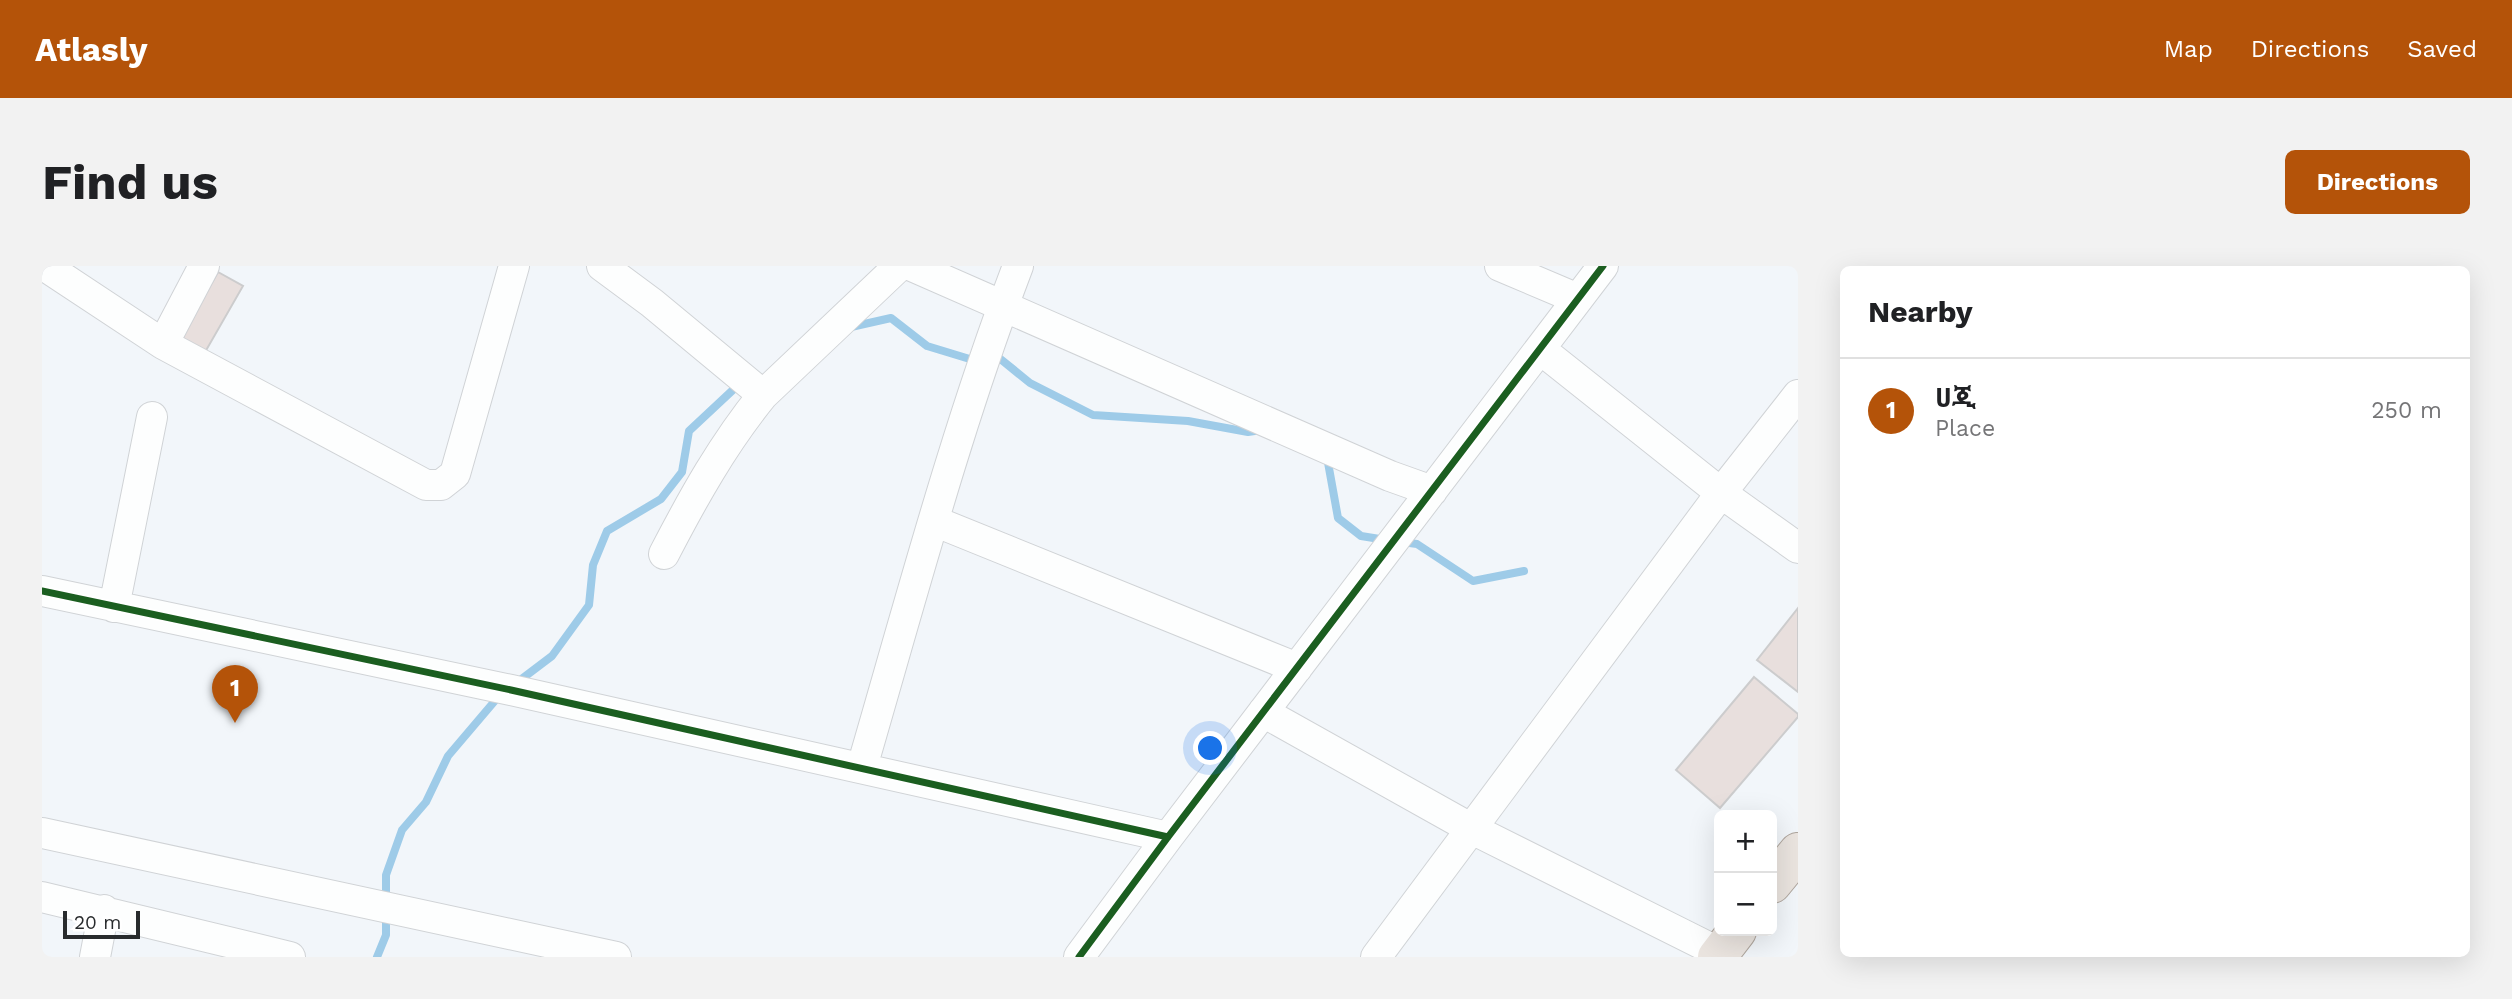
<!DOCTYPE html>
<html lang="en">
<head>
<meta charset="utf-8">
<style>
  :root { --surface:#fff; --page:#f2f2f2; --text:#202124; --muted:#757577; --line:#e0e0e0; --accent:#b45309 }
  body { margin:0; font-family:"Work Sans","Noto Sans Ethiopic",sans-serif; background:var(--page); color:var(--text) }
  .controls { position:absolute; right:21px; bottom:21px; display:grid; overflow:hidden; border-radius:10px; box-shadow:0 7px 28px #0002 }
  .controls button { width:63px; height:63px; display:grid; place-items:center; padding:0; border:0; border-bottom:2px solid var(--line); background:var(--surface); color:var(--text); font:35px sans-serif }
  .scale { position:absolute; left:21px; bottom:18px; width:77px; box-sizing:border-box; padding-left:7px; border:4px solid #282b2d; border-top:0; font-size:19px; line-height:24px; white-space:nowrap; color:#282b2d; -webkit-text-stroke:5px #fff; paint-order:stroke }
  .you { position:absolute; left:1169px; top:483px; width:24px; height:24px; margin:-18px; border:5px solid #fff; border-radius:50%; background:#1a73e8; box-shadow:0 0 0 10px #1a73e833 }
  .badge { display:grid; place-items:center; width:46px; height:46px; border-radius:50%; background:var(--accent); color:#fff; font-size:23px; font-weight:700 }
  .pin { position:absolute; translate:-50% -58px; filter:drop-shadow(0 2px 4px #0008) }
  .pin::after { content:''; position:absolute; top:37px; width:24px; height:21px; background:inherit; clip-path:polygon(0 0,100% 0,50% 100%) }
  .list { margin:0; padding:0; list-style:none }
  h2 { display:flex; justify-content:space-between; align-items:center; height:91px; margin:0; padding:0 28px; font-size:30px }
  h2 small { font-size:23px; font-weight:400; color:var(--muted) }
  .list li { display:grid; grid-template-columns:46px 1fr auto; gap:21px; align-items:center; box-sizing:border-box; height:105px; padding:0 28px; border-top:2px solid var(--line) }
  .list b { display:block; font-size:26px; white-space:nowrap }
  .list p { margin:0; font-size:23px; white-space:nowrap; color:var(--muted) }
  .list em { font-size:23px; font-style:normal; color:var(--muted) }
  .map { position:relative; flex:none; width:1756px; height:691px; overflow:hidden; border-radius:10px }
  header { display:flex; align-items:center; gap:42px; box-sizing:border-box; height:98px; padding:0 35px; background:var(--accent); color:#fff }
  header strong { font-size:33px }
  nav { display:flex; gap:38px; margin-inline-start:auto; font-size:24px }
  .intro { display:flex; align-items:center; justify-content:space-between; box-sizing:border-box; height:168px; padding:0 42px }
  h1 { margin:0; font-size:49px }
  .button { padding:18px 32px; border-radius:10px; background:var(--accent); color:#fff; font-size:24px; font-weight:700 }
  main { display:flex; gap:42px; padding:0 42px }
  aside { flex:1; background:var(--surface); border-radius:10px; box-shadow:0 7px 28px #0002 }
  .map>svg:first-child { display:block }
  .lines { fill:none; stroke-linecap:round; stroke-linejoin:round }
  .stream { stroke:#9ecbe8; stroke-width:8 }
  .building { fill:#e8dfdd; stroke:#cccccd; stroke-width:2 }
  .minor-casing { stroke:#d0d3d6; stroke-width:32 }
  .major-casing { stroke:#afa69e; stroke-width:40 }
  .minor { stroke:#fdfefe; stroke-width:30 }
  .major { stroke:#eae4df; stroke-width:38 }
  .cycleway-casing { stroke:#fff; stroke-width:11 }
  .cycleway { stroke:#1b5e20; stroke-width:7 }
</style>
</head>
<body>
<header>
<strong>Atlasly</strong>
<nav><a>Map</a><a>Directions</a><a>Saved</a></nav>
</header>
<div class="intro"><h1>Find us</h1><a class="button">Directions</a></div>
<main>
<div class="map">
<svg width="1756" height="691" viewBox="0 0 1756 691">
  <rect width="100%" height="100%" fill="#f2f6fa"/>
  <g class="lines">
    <path class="stream" d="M809,61L849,52L885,80L931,94L936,92
      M951,87L988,117L1051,149L1146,155L1206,166L1219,164
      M1285,191L1296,252L1319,270L1344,274
      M1360,276L1375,278L1431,315L1482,305
      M473,418L510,390L547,339L551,299L565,265L619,233L640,206L647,165L693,122L698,120
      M335,691L344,669V609L360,564L384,536L406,490L457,430"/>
  </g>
  <path class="building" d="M176,6L201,20L162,88L137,74Z
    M1756,342V426L1715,394Z
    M1712,411L1756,448V451L1678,542L1634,504Z"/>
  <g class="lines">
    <defs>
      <path id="minor" d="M3,0L121,78L162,0
        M560,0L610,37L721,129L857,0
        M870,0L1348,210L1390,225
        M1458,0L1536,33
        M121,78L384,219H399L413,208L472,0
        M1498,83L1679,227L1756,282
        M892,255L1255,402
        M622,288C651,232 681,178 721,129
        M0,325L469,424L1126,571
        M72,341L110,151
        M1221,446L1430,563L1678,687
        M820,501C869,333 914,163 976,0
        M0,567L574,691
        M0,631L248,691
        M53,691L62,644
        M1037,691L1126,571L1561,0
        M1334,691L1679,227L1756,129"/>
      <path id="major" d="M1730,618L1756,586
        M1675,691L1695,665"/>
    </defs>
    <use href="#minor" class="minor-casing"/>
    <use href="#major" class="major-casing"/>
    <use href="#minor" class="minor"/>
    <use href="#major" class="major"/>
    <defs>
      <path id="cycleway" d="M0,325L469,424L1126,571
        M1037,691L1126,571L1561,0"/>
    </defs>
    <use href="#cycleway" class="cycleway-casing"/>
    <use href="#cycleway" class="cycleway"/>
  </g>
</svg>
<div class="controls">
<button>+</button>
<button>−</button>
</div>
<div class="scale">20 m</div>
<div class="you"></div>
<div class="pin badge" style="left:193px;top:457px">1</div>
</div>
<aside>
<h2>Nearby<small></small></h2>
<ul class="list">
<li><span class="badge">1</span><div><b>ሀጂ</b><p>Place</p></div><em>250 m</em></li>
</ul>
</aside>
</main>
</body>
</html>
